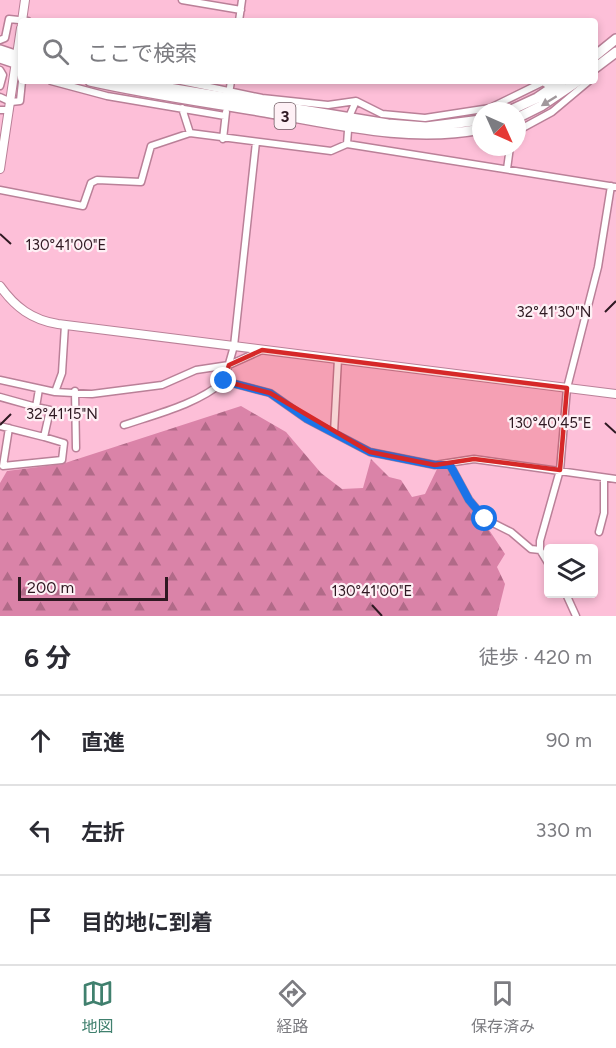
<!DOCTYPE html>
<html lang="ja">
<head>
<meta charset="utf-8">
<style>
  :root { --surface:#fff; --page:#f2f2f3; --text:#2b2b33; --muted:#7c7c81; --line:#e1e1e2; --accent:#40806e }
  body { margin:0; font-family:Figtree,"Noto Sans JP",sans-serif; background:var(--page); color:var(--text) }
  .controls { position:absolute; right:18px; bottom:18px; display:grid; overflow:hidden; border-radius:6px; box-shadow:0 3px 9px #0003 }
  .controls button { width:54px; height:54px; display:grid; place-items:center; padding:0; border:0; border-bottom:2px solid var(--line); background:var(--surface); color:var(--text); font:30px sans-serif }
  .compass { position:absolute; left:472px; top:102px; width:54px; height:54px; border-radius:50%; background:var(--surface); box-shadow:0 3px 9px #0003; rotate:135deg }
  .scale { position:absolute; left:18px; bottom:15px; width:150px; box-sizing:border-box; padding-left:6px; border:3px solid #2f1922; border-top:0; font-size:16px; line-height:21px; white-space:nowrap; color:#2f1922; -webkit-text-stroke:4px #fef0f5; paint-order:stroke }
  .stop { position:absolute; width:18px; height:18px; margin:-14px; border:4px solid #1a73e8; border-radius:50%; background:#fff }
  .stop.end { background:#1a73e8; border-color:#fff; box-shadow:0 2px 6px #0008 }
  .list { margin:0; padding:0; list-style:none }
  h2 { display:flex; justify-content:space-between; align-items:center; height:78px; margin:0; padding:0 24px; font-size:26px }
  h2 small { font-size:20px; font-weight:400; color:var(--muted) }
  .list li { display:grid; grid-template-columns:39px 1fr auto; gap:18px; align-items:center; box-sizing:border-box; height:90px; padding:0 24px; border-top:2px solid var(--line) }
  .list b { display:block; font-size:22px; white-space:nowrap }
  .list em { font-size:20px; font-style:normal; color:var(--muted) }
  .icon { flex:none; width:33px; height:33px; fill:none; stroke:currentColor; stroke-width:2; stroke-linecap:round; stroke-linejoin:round }
  .map { position:relative; flex:none; width:616px; height:616px; overflow:hidden }
  .search { position:absolute; background:var(--surface); box-shadow:0 3px 9px #0003; left:18px; right:18px; top:18px; height:66px; display:flex; align-items:center; gap:15px; box-sizing:border-box; padding:0 21px; border-radius:6px; color:var(--muted); font-size:22px }
  .sheet { height:348px; background:var(--surface) }
  nav { display:flex; justify-content:space-around; align-items:center; box-sizing:border-box; height:84px; border-top:2px solid var(--line); background:var(--surface); font-size:16px; color:var(--muted) }
  nav a { display:grid; justify-items:center; gap:3px }
  nav .on { color:var(--accent) }
  .map>svg:first-child { display:block }
  .forest { fill:url(#forest-firs) }
  .lines { fill:none; stroke-linecap:round; stroke-linejoin:round }
  .minor-casing { stroke:#ba8098; stroke-width:9 }
  .tertiary-casing { stroke:#ba8098; stroke-width:10 }
  .trunk-casing { stroke:#ba8098; stroke-width:12 }
  .minor { stroke:#fff; stroke-width:6 }
  .tertiary { stroke:#fff; stroke-width:8 }
  .trunk { stroke:#fff; stroke-width:9 }
  .oneway { fill:#a1989c }
  .route { stroke:#1a73e8; stroke-width:8 }
  .marked { fill:#d62828; fill-opacity:0.2; stroke:#d62828; stroke-width:4.5; stroke-linejoin:round }
  .ticks { fill:none; stroke:#2f1922; stroke-width:2 }
  .labels { text-anchor:middle; stroke-width:4.5; stroke-linejoin:round; paint-order:stroke }
  .shield { fill:#fef0f5; stroke:#6d5a61; stroke-width:1.5 }
  .shield-label { font-size:16px; font-weight:bold; fill:#2f1922 }
  .ticks-label { font-size:15px; text-anchor:middle; fill:#2f1922; stroke:#fef0f5; stroke-width:4.5; stroke-linejoin:round; paint-order:stroke }
</style>
</head>
<body>
<div class="map">
<svg width="616" height="616" viewBox="0 0 616 616">
  <defs>
    <pattern id="forest-firs" width="22" height="20" patternUnits="userSpaceOnUse" patternTransform="scale(1.5)"><rect width="22" height="20" fill="#da83a8"/><path d="M5 1l3.5 6h-7zM16 11l3.5 6h-7z" fill="#b16a88"/></pattern>
  </defs>
  <rect width="100%" height="100%" fill="#fdbfd8"/>
  <path class="forest" d="M241,406L286,432L321,473L342,489L363,488L371,459L389,477L401,480L412,497L425,494L437,469L448,468L505,554L497,567L505,584L497,616H0V483L7,471L62,464Z"/>
  <g class="lines">
    <defs>
      <path id="minor" d="M182,0L241,10
        M239,21L242,0
        M0,40L5,38L9,19L28,21
        M0,70L3,75L0,86
        M51,81L107,96L225,116
        M181,81L262,98L328,105L356,101L382,114L425,118L490,108L543,82L552,88
        M229,94L231,81
        M0,97L11,102L20,101L22,81
        M182,108L190,133
        M0,110H9
        M517,131L552,112L589,81
        M223,139L226,112
        M256,142L234,346L224,381L270,393L307,419L370,452L435,465L474,459L616,479
        M347,144L349,117L356,101
        M507,169L510,147
        M0,190L83,206L91,183L97,180L141,182L151,146L190,133L331,151L347,144L616,187
        M0,380L55,392L92,394L162,385L196,370L229,365L262,350
        M75,391L76,448
        M55,392L62,373L65,325
        M0,397L36,407
        M124,425C157,414 198,404 224,381
        M0,426L44,437L50,410L36,407L39,389
        M9,428L3,466L62,460L64,443L44,437
        M334,433L338,359
        M450,465L469,500L485,519L511,532L531,549L540,550
        M599,532L604,513V478
        M548,563L540,550V541L560,470L567,388L598,267L611,186
        M566,594L576,616"/>
      <path id="tertiary" d="M22,21L25,0
        M0,169L21,28
        M0,286C15,307 32,320 58,324L616,394"/>
      <path id="trunk" d="M0,50L21,57
        M595,56L616,39
        M0,58L21,65
        M595,68L616,52
        M90,81C148,94 206,102 265,112C336,124 409,143 481,129
        M126,81L388,124L426,127L481,120
        M509,111L537,98L562,81
        M517,118L541,106L578,81"/>
    </defs>
    <use href="#minor" class="minor-casing"/>
    <use href="#tertiary" class="tertiary-casing"/>
    <use href="#trunk" class="trunk-casing"/>
    <use href="#minor" class="minor"/>
    <use href="#tertiary" class="tertiary"/>
    <use href="#trunk" class="trunk"/>
  </g>
  <defs><path id="oneway-solid" d="M-6-.8H1V-3.2L6.5 0L1 3.2V.8H-6Z" transform="scale(1.5)"/></defs>
  <use class="oneway" href="#oneway-solid" transform="translate(549 101) rotate(148)"/>
  <g class="lines">
    <path class="route" d="M224,381L270,393L307,419L370,452L435,465H450L469,500L485,519"/>
  </g>
  <path class="marked" d="M262,350L567,388L560,470L474,459L435,465L370,452L270,393L224,381L229,365Z"/>
  <path class="ticks" d="M0,234L11,244M605,312L616,301M605,423L616,433M0,425L11,414M372,605L382,616"/>
  <g class="labels">
    <rect class="shield" x="274.5" y="103" width="21" height="26" rx="4.5"/>
    <g class="shield-label">
      <text x="285" y="122">3</text>
    </g>
  </g>
  <g class="ticks-label">
    <text x="66" y="250">130°41'00"E</text>
    <text x="554" y="317">32°41'30"N</text>
    <text x="62" y="419">32°41'15"N</text>
    <text x="550" y="428">130°40'45"E</text>
    <text x="372" y="596">130°41'00"E</text>
  </g>
</svg>
<div class="controls">
<button><svg class="icon" aria-label="layers" viewBox="0 0 24 24"><path d="M12 4l9 5-9 5-9-5zM3 14l9 5 9-5"/></svg></button>
</div>
<svg class="compass" viewBox="-18 -18 36 36"><path d="M0-13l5 13h-10z" fill="#e53935"/><path d="M0 13l5-13h-10z" fill="#7c7c81"/></svg>
<div class="scale">200 m</div>
<div class="stop" style="left:485px;top:519px"></div>
<div class="stop end" style="left:224px;top:381px"></div>
<div class="search"><svg class="icon" aria-label="search" viewBox="0 0 24 24"><circle cx="10" cy="10" r="6"/><path d="M15 15l6 6"/></svg>ここで検索</div>
</div>
<section class="sheet">
<h2>6 分<small>徒歩 · 420 m</small></h2>
<ul class="list">
<li><svg class="icon" aria-label="ahead" viewBox="0 0 24 24"><path d="M12 20V5M6 11l6-6 6 6"/></svg><div><b>直進</b></div><em>90 m</em></li>
<li><svg class="icon" aria-label="left" viewBox="0 0 24 24"><path d="M17 20v-9H6M10 6l-5 5 5 5"/></svg><div><b>左折</b></div><em>330 m</em></li>
<li><svg class="icon" aria-label="arrive" viewBox="0 0 24 24"><path d="M6 21V4h12l-3 4 3 4H6"/></svg><div><b>目的地に到着</b></div></li>
</ul>
</section>
<nav>
<a class="on"><svg class="icon" aria-label="map" viewBox="0 0 24 24"><path d="M3 6l6-2 6 2 6-2v14l-6 2-6-2-6 2zM9 4v14M15 6v14"/></svg>地図</a>
<a><svg class="icon" aria-label="directions" viewBox="0 0 24 24"><path d="M12 3l9 9-9 9-9-9zM9 14v-3h6M13 9l2 2-2 2"/></svg>経路</a>
<a><svg class="icon" aria-label="saved" viewBox="0 0 24 24"><path d="M7 4h10v16l-5-4-5 4z"/></svg>保存済み</a>
</nav>
</body>
</html>
